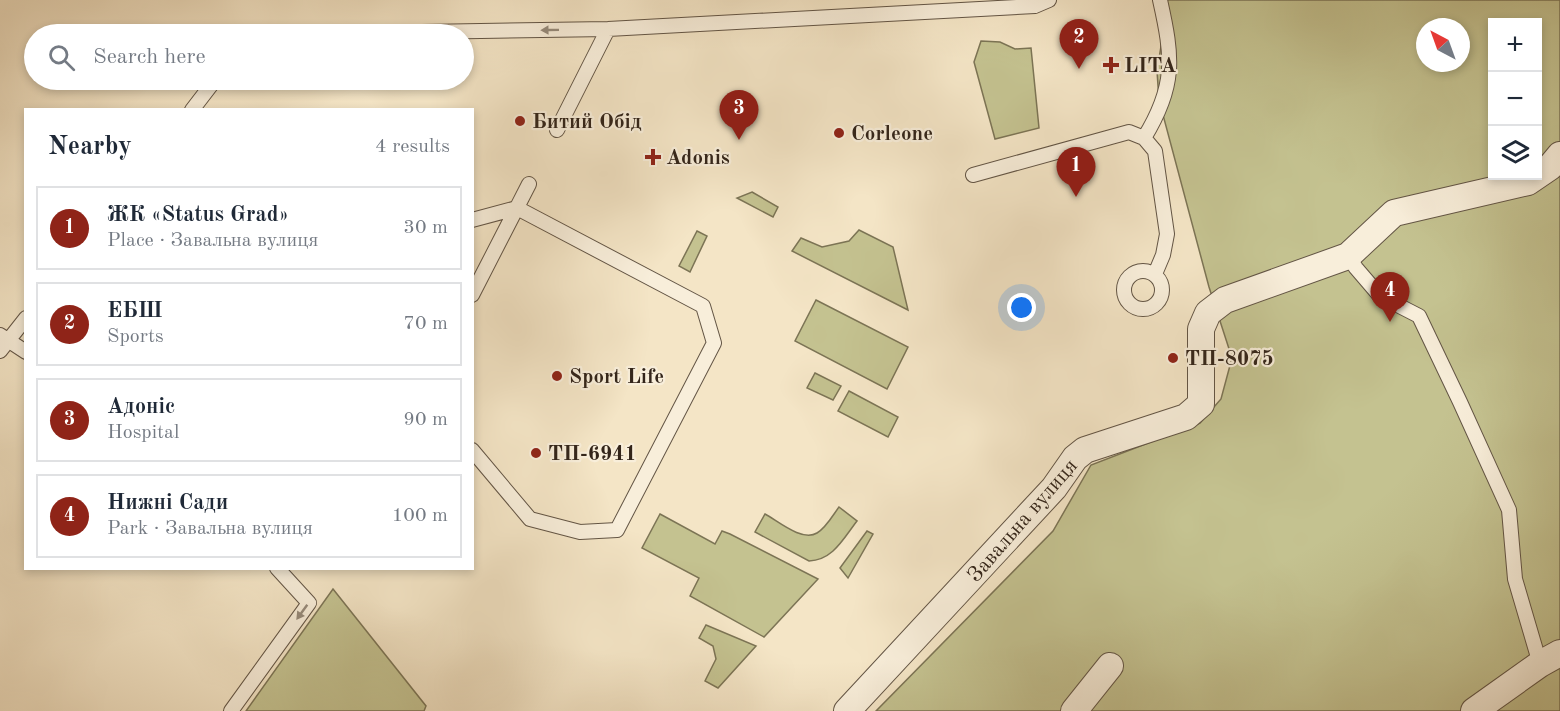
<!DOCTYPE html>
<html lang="en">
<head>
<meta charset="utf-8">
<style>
  :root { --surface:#fff; --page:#f2f2f3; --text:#1f2937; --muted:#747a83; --line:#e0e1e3; --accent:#8f2418 }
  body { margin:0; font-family:"Old Standard TT",serif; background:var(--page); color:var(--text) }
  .controls { position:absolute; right:18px; top:18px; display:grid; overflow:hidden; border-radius:0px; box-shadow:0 3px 9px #0003 }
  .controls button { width:54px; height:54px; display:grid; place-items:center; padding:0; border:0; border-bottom:2px solid var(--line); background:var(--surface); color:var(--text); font:30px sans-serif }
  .compass { position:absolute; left:1416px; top:18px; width:54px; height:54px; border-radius:50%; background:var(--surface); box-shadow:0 3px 9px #0003; rotate:319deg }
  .you { position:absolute; left:1022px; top:308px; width:21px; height:21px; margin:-15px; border:4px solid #fff; border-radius:50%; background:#1a73e8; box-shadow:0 0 0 9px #1a73e833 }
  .badge { display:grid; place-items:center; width:39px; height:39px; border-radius:50%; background:var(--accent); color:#fff; font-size:20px; font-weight:700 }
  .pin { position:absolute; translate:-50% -50px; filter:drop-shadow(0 2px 3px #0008) }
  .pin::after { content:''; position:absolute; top:32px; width:21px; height:18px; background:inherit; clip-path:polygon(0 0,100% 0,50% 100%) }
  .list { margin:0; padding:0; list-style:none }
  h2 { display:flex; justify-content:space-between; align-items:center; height:78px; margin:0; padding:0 24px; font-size:26px }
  h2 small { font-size:20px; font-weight:400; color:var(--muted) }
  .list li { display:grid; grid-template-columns:39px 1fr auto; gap:18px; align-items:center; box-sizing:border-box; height:84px; margin:0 12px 12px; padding:0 12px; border:2px solid var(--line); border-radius:0px }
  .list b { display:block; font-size:22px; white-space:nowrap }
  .list p { margin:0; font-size:20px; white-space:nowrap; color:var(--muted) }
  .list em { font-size:20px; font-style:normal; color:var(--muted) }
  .icon { flex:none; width:33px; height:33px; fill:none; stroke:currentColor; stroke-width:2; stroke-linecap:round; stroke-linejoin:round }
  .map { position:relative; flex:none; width:1560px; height:711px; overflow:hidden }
  .search { position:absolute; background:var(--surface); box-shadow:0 3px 9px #0003; left:24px; top:24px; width:450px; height:66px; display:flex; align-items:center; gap:15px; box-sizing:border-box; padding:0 21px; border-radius:33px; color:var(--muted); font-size:22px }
  .panel { position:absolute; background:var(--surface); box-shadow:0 3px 9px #0003; left:24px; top:108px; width:450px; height:462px; border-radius:0px }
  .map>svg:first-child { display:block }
  .green { fill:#c4c290; stroke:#7c7455; stroke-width:1.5; fill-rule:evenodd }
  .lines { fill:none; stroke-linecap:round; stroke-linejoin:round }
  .lane-casing { stroke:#635545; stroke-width:16 }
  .street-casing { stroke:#635545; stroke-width:28 }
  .lane { stroke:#f8eeda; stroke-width:14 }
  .street { stroke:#f8eeda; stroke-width:26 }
  .oneway { fill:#968a7a }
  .poi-dot { fill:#8f2418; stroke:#f8eeda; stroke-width:2 }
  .labels { text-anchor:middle; stroke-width:4.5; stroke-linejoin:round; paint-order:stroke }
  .poi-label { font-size:21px; font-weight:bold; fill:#33251a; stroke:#f8eeda; text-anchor:start }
  .street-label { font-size:21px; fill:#33251a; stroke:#f8eeda }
</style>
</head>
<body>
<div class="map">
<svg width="1560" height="711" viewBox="0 0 1560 711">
  <rect width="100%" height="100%" fill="#f4e5c6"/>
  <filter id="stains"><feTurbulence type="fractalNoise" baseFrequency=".00333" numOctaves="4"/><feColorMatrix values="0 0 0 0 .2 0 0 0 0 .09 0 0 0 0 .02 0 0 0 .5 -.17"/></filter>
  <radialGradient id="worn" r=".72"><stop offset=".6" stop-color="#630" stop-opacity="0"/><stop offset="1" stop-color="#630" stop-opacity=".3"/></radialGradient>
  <path class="green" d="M1154,0H1560V711H876L1053,531L1091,465L1200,423L1221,399L1232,358L1209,287L1159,100L1157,71L1162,40ZM1492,22H1538V176H1492ZM1425,27H1461V63H1425Z
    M981,41L1000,42L1015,49L1031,48L1039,128L995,139L974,62Z
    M752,192L778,207L773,217L737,198Z
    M859,230L893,247L908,310L792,251L801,238L822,247L849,241Z
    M697,231L707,236L690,272L679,266Z
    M816,300L908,347L887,389L795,341Z
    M815,373L841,386L833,400L807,388Z
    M849,391L898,417L888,437L838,411Z
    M839,507L857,521C843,539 833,560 809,561L755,532L765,514C778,521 802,542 817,533C826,528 833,515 839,507Z
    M660,514L715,544L722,531L730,534L818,579L764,637L690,596L699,578L642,548Z
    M867,531L873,534L848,578L840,568Z
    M333,589L426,706L424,711H246Z
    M706,625L756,646L718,688L705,681L716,659L713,646L699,638Z"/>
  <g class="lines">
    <defs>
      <path id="lane" d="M397,34L422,32L608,29L1035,6L1049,0
        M192,110L215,80
        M557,130L608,29
        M1144,138C1176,86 1173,58 1160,0
        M973,175L1129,132L1144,138L1155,151L1167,234L1163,255L1155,274
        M472,220L517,208L703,306L714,343L617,530L580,532L530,519L472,450
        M1348,256L1356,268L1380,296L1419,316L1460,402L1509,510L1515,579L1540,664
        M1124 290a19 19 0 1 1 38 0a19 19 0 1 1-38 0Z
        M472,295L529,184
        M0,335L26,352
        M0,351L26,318
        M231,711L309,603L277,568"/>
      <path id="street" d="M847,711L1054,488L1075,458L1085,450L1186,417L1201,404V329L1208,313L1225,300L1348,256L1394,213L1528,182L1550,167L1560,155
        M1074,711L1110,666
        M1474,711L1540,664L1560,653"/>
    </defs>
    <use href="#lane" class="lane-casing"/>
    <use href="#street" class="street-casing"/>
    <use href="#lane" class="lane"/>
    <use href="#street" class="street"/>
  </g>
  <defs><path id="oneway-solid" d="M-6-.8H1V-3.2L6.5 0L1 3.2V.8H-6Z" transform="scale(1.5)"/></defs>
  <g class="oneway">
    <use href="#oneway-solid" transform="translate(550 30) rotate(179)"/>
    <use href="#oneway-solid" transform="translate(302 612) rotate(126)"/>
  </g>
  <g class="poi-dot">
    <path d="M1108 56h6v6h6v6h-6v6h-6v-6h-6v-6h6z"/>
    <circle cx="520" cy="121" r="6"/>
    <circle cx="839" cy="133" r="6"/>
    <path d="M650 148h6v6h6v6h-6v6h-6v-6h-6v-6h6z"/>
    <circle cx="1173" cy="358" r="6"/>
    <circle cx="557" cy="376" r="6"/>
    <circle cx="536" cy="453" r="6"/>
  </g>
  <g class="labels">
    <g class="poi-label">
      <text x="1124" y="72">LITA</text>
      <text x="532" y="128">Битий Обід</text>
      <text x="851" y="140">Corleone</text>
      <text x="666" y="164">Adonis</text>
      <text x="1185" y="365">ТП-8075</text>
      <text x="569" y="383">Sport Life</text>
      <text x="548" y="460">ТП-6941</text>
    </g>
    <g class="street-label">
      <text transform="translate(1022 520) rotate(-49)" y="7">Завальна вулиця</text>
    </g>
  </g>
  <rect width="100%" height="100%" filter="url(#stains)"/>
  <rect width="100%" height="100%" fill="url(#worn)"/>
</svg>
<div class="controls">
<button>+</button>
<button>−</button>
<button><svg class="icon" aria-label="layers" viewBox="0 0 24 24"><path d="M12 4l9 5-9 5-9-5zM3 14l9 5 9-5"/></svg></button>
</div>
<svg class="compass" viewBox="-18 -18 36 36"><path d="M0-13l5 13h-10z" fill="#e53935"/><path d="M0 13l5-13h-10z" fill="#747a83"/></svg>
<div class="you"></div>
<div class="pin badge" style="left:1076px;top:197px">1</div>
<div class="pin badge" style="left:1079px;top:69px">2</div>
<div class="pin badge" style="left:739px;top:140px">3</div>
<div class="pin badge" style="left:1390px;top:322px">4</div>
<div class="search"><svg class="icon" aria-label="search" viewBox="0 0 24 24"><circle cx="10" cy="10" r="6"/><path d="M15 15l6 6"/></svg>Search here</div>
<section class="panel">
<h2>Nearby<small>4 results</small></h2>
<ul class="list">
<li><span class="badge">1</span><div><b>ЖК «Status Grad»</b><p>Place · Завальна вулиця</p></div><em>30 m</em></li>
<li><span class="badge">2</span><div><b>ЕБШ</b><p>Sports</p></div><em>70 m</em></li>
<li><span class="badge">3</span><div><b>Адоніс</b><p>Hospital</p></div><em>90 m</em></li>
<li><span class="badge">4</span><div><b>Нижні Сади</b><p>Park · Завальна вулиця</p></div><em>100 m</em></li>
</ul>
</section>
</div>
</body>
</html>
